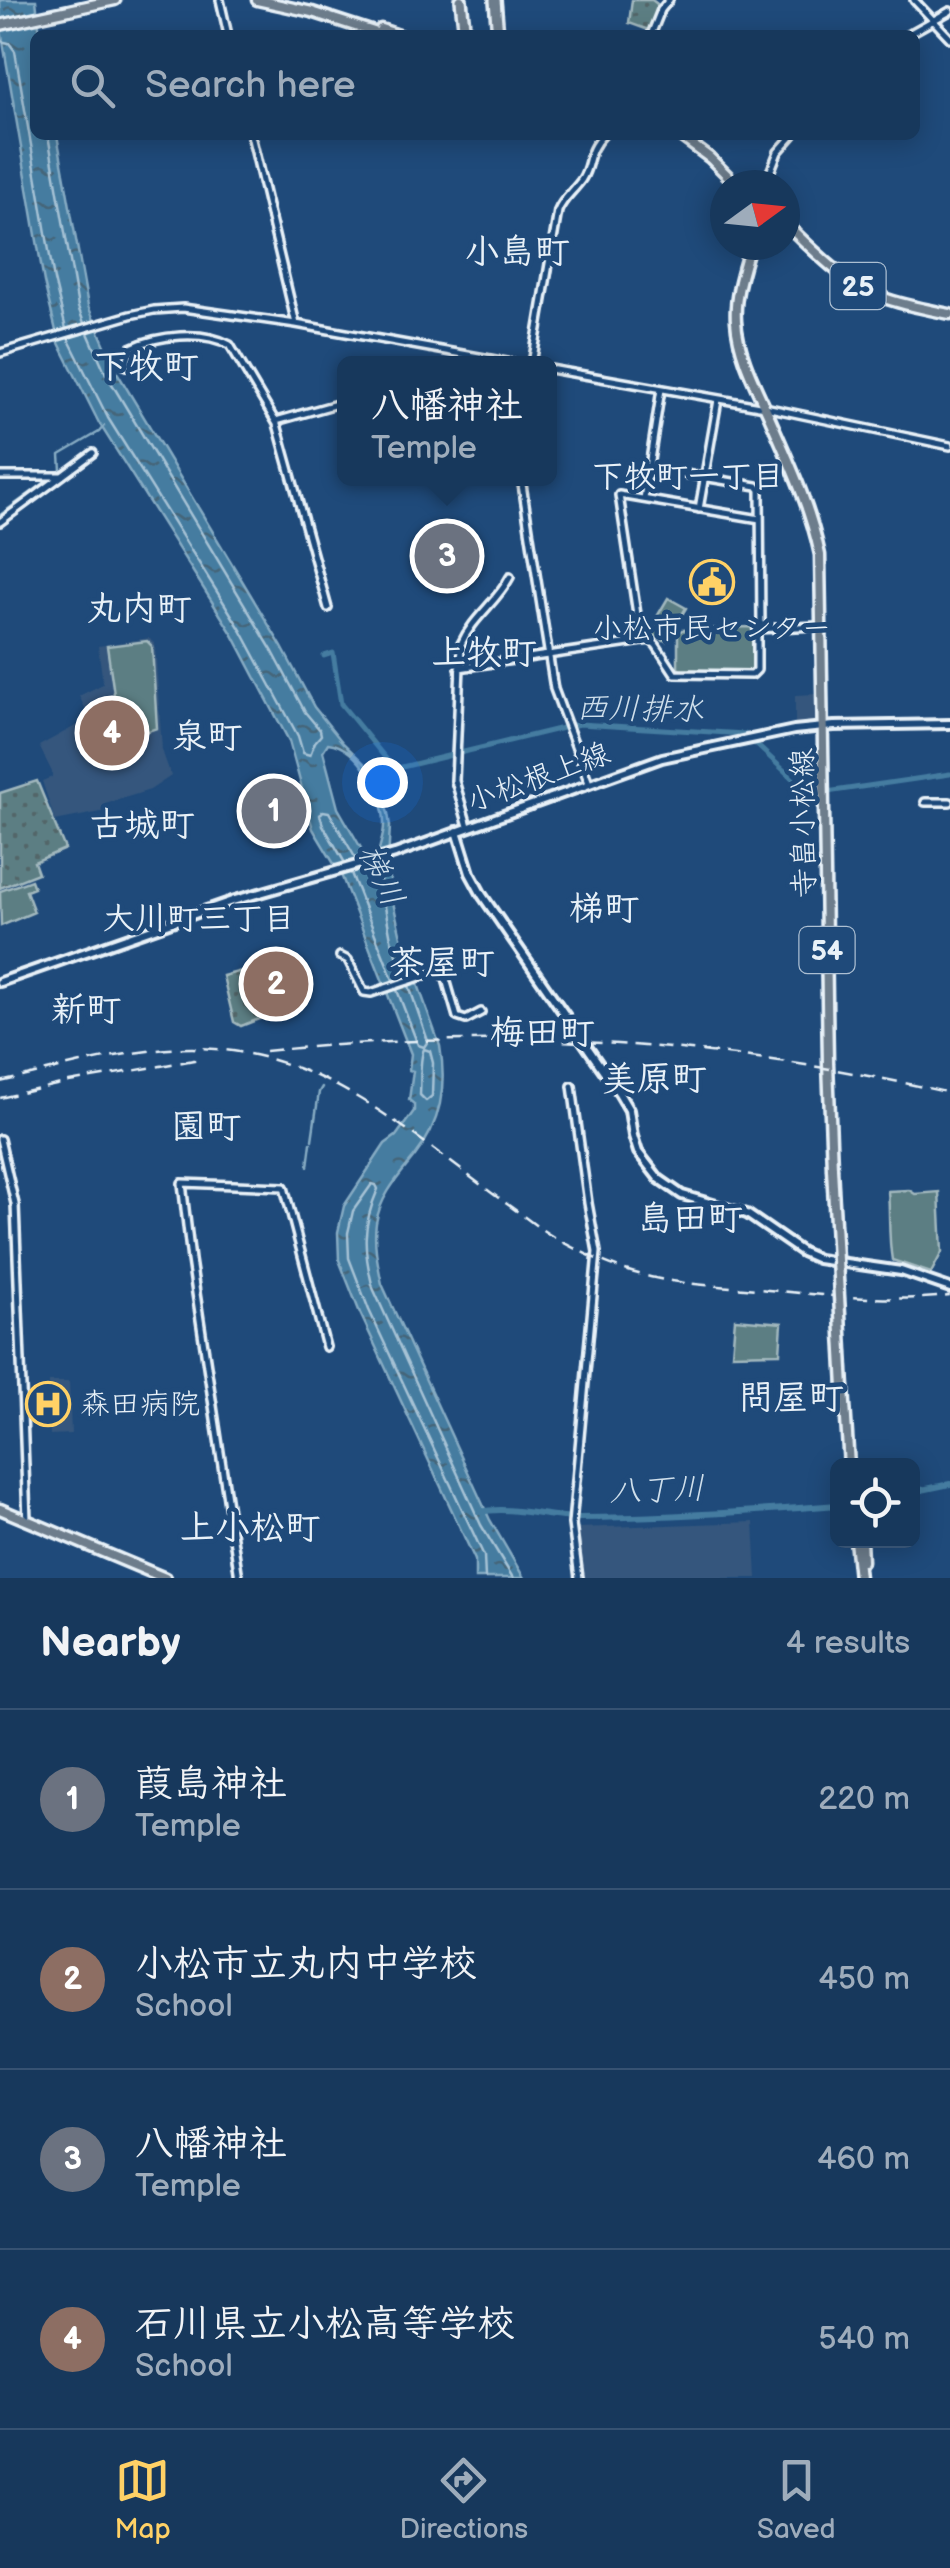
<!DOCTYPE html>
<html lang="en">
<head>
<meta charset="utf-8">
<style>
  :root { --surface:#17385c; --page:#203f62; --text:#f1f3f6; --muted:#9eacbb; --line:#365272; --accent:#ffd166 }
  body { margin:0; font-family:"Balsamiq Sans","Klee One",sans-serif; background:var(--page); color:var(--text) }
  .controls { position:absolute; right:30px; bottom:30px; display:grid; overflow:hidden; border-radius:15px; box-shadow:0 5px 25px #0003 }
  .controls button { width:90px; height:90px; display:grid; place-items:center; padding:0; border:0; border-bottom:2px solid var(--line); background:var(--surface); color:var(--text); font:50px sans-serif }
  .compass { position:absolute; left:710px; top:170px; width:90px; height:90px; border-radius:50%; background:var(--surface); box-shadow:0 5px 25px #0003; rotate:75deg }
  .you { position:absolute; left:382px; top:782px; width:35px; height:35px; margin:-25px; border:8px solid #fff; border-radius:50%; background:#1a73e8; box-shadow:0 0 0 15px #1a73e833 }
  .badge { display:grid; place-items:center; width:65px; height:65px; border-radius:50%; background:var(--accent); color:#fff; font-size:32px; font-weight:700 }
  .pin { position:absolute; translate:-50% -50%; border:5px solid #fff; box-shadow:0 2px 10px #0006 }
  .popup { position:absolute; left:337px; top:356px; width:220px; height:130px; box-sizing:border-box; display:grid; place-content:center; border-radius:15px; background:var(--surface); filter:drop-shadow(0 2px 8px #0005); font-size:32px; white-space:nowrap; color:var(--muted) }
  .popup b { font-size:38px; color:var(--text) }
  .popup::after { content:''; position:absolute; left:50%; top:100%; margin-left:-20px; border:20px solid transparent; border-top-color:var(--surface) }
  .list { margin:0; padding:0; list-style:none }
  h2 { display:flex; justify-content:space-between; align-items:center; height:130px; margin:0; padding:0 40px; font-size:42px }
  h2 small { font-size:32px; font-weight:400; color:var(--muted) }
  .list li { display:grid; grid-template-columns:65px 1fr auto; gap:30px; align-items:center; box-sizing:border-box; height:180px; padding:0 40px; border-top:2px solid var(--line) }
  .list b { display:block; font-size:38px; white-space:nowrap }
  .list p { margin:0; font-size:32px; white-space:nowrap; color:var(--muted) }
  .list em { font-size:32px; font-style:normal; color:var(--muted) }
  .icon { flex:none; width:55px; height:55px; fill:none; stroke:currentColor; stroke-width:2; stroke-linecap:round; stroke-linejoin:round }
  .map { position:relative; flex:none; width:950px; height:1578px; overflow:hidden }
  .search { position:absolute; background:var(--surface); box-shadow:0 5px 25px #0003; left:30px; right:30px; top:30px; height:110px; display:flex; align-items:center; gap:25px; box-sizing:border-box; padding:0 35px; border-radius:15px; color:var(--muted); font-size:38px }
  .sheet { height:850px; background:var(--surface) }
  nav { display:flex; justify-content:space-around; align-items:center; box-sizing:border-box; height:140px; border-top:2px solid var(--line); background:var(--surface); font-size:28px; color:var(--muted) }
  nav a { display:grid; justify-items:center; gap:5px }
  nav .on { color:var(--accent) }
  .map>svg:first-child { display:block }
  .built { fill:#34567d }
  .grass { fill:url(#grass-dots); stroke:#a2b8be; stroke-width:2.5 }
  .pitch { fill:#5c7e83; stroke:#a2b8be; stroke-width:2.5 }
  .water { fill:url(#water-ripples); stroke:#86abc3; stroke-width:2.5; fill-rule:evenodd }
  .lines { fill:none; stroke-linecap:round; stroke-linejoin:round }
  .shore { stroke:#a6c2d5; stroke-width:2.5 }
  .stream { stroke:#86abc3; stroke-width:2.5 }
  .canal { stroke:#447ca0; stroke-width:5 }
  .river { stroke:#447ca0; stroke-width:6 }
  .tertiary-casing { stroke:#e8f1f8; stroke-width:12 }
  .secondary-casing { stroke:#e8f1f8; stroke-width:14 }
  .primary-casing { stroke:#e8f1f8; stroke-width:15 }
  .trunk-casing { stroke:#e8f1f8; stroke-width:15 }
  .motorway-casing { stroke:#e8f1f8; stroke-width:16 }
  .tertiary { stroke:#1f4a7a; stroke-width:5 }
  .secondary { stroke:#1f4a7a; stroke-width:6 }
  .primary { stroke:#6d7d8c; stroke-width:8 }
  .trunk { stroke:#6d7d8c; stroke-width:8 }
  .motorway { stroke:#6d7d8c; stroke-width:9 }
  .rail { stroke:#e8f1f8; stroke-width:2.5; stroke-dasharray:15 8; stroke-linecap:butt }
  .primary-bridge-casing { stroke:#e8f1f8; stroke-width:15; stroke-linecap:butt }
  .primary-bridge { stroke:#6d7d8c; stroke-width:8 }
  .labels { text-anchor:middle; stroke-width:9; stroke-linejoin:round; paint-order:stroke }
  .shield { fill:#1f4a7a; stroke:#acbfd2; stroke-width:2.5 }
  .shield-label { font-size:28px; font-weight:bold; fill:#e8f1f8 }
  .poi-label { font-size:30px; fill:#e8f1f8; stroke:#1f4a7a }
  .street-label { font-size:30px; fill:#e8f1f8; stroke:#1f4a7a }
  .neighbourhood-label { font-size:32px; font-weight:bold; fill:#e8f1f8; stroke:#1f4a7a }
  .water-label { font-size:32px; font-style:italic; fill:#cfdfeb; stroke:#1f4a7a }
  .quarter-label { font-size:35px; font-weight:bold; fill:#e8f1f8; stroke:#1f4a7a }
</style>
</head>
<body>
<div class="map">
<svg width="950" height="1578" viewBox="0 0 950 1578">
  <defs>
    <pattern id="grass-dots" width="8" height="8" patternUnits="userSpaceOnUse" patternTransform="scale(2.5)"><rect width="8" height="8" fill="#5c7e83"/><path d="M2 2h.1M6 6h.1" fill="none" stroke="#526669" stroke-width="1.8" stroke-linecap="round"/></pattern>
    <pattern id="water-ripples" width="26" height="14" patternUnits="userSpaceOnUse" patternTransform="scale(2.5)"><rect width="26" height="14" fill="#447ca0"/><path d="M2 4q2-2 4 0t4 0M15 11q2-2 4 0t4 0" fill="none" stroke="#456579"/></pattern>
  </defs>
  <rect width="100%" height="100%" fill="#1f4a7a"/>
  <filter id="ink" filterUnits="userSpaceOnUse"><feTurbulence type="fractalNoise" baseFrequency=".01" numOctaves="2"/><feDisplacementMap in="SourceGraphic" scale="20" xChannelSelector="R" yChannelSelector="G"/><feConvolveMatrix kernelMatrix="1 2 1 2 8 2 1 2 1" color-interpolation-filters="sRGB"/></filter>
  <g filter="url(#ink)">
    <path class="built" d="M149,638L155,644L162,750L171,776L150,790L105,804L106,811L55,821L42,781L52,777V772L39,746L90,718L79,696L103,684L98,646Z
      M817,694L818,718L813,723L795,726V695Z
      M49,1382H69L71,1434L50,1435L49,1412L26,1413L25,1397L49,1396Z
      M754,1522L757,1578H583L577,1528Z"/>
    <path class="grass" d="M632,0H652L661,7L651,31L629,23Z
      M37,781L65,849L34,862L38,873L0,888V793Z
      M253,968L256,982H260L267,1016L241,1026L234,1022L223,976Z"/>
    <path class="pitch" d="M668,598L686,608L666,641L648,632Z
      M750,627L754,632V668L751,672H683L678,668V633L682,630Z
      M147,641L152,646L157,728L123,740L119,728L107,646Z
      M31,880L34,888L26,891L34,912L1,926L0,891Z
      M909,1190L915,1194L939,1192L942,1252L931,1273L892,1260C888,1236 890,1215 888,1191Z
      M735,1319L782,1323L780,1353L732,1354Z"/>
    <path class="water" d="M0,0H36L40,35H35V135H57L88,306L115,369L282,647L314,707L343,743L368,767L375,777L388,813L390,826L388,862L392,898L401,937L440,1046C447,1087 441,1123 415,1156C399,1176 380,1196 376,1223C373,1243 378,1265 382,1284L490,1520L524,1578H475V1560L360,1313L339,1260L338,1232L344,1206L385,1144L396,1136L414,1111V1104L409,1100L413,1071L409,1070L411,1054L342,877L313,829L289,741L233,635L99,423L59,343L44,282L1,30ZM328,743C359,746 385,796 384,825C384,840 376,850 378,865L372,867L338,808L323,751Z"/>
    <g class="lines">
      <path class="shore" d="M0,41L9,43L15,51L54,280L66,329
        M48,135L78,307L84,323
        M68,338L108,418L241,630L298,736L303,753L310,755L315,742L321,735L320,730L305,712L273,652L106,374L88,333
        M345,863L323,825L320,815L323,811L329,812L356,859
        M362,869L367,875L380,880L391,939L405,977
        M351,873L393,980
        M397,990L418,1045L424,1047L428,1041L409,986
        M424,1049L430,1051L433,1063L432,1096L426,1101L420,1095C421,1081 419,1059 424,1049Z
        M485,1578L484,1556L369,1310L349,1258L348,1233L353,1211L372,1184L376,1185L378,1189C362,1226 363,1249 373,1288L481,1525L513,1578"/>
      <path class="stream" d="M58,473L61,470L60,455L99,432L104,426
        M0,515L51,478
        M312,1140L319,1092L322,1087
        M308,1166L311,1143"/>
      <path class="canal" d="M324,656L333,653L341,704L392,766L398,768L579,724L745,734L805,790L820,793L950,774"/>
      <path class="river" d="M912,1492L950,1484
        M479,1512C512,1505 546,1518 580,1518C666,1517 752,1512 838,1505"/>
      <defs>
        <path id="tertiary" d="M220,0L228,35
          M914,0L950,38
          M651,35L661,10L669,0
          M907,35L950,11
          M251,135L296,324
          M765,185L778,152L793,135
          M0,353L130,315L154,310L183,308L296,324L518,364
          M532,364L558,211C563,198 574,191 582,179C592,163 586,152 603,135
          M126,366L131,348C158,335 203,330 230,345L277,424L328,608
          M550,369L765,407L950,446
          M276,421L344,402
          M649,468L757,486L760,490L761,627
          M0,476H62
          M521,478L554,689L589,783
          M644,499L661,389
          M699,509L718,400
          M0,522L93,453
          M641,641L619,495L760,519
          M459,668L650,640L656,645L675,674L752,675L757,670V629L816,626L822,629
          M925,802H950
          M468,826L455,781L461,644C473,617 497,602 510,577
          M340,956L348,960L364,992L371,993L438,971L446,979L457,1017L466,1020L481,1012
          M572,1086L588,1203L597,1252L572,1524L579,1578
          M0,1139L15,1204L27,1519
          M239,1578L191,1260L182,1183L284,1187L326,1347"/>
        <path id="secondary" d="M457,831L470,873L482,895L619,1093L629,1110L633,1136L638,1152L659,1179L682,1195L747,1214L802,1252L818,1259L901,1271L950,1288
          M0,982L232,901L395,854L662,758L794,730L834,726L950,724"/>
        <path id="primary" d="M257,0L312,12L383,35
          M0,25L115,0
          M381,29L399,35
          M679,135L710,158L737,185
          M785,223C816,253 846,285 887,299C908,306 929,310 950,314
          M750,245C743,270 734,296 736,321C738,354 756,387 769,416C789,462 810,506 820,555L828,1063L832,1168
          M844,1388L849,1466
          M855,1540L859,1578
          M861,1540L862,1561"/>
        <path id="trunk" d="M0,1509L165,1578"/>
        <path id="motorway" d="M461,0L465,35
          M495,0L498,35"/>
      </defs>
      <use href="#tertiary" class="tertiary-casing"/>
      <use href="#secondary" class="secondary-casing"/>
      <use href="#primary" class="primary-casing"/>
      <use href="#trunk" class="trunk-casing"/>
      <use href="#motorway" class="motorway-casing"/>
      <use href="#tertiary" class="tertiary"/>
      <use href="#secondary" class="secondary"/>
      <use href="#primary" class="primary"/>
      <use href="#trunk" class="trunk"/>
      <use href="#motorway" class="motorway"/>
      <path class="rail" d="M265,1051C502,1028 718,1040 950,1093
        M0,1082C78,1065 159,1038 239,1052C345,1070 422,1143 507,1204C523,1215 539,1229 557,1239C587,1256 621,1271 655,1278C692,1286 731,1286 768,1290C829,1296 889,1302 950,1296
        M0,1098L69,1082L200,1059"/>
      <defs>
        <path id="primary-bridge" d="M832,1168L844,1388"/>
      </defs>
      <use href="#primary-bridge" class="primary-bridge-casing"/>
      <use href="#primary-bridge" class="primary-bridge"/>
    </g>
  </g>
  <defs>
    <symbol id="civic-ring" viewBox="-11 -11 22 22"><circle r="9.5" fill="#1f4a7a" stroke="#ffd166" stroke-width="1.5"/><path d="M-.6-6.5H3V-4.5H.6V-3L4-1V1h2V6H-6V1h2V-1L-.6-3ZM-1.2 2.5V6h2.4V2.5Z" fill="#ffd166"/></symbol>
    <symbol id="hospital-ring" viewBox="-11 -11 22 22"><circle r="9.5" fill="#1f4a7a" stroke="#ffd166" stroke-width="1.5"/><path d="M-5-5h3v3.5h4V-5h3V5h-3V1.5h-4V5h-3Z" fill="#ffd166"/></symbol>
  </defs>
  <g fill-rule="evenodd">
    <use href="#civic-ring" x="687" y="557" width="50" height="50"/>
    <use href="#hospital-ring" x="23" y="1379" width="50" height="50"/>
  </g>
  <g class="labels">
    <g class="shield">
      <rect x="830.5" y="263" width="55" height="46" rx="8"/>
      <rect x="799.5" y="927" width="55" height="46" rx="8"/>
    </g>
    <g class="shield-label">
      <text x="858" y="296">25</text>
      <text x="827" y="960">54</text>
    </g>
    <g class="poi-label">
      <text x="712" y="638">小松市民センター</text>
      <text x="80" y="1414" text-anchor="start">森田病院</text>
    </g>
    <g class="street-label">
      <text transform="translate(538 777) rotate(-20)" y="10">小松根上線</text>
      <text transform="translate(803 823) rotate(-91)" y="10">寺畠小松線</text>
    </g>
    <g class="neighbourhood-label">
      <text x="688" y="487">下牧町一丁目</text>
      <text x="199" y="929">大川町三丁目</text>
    </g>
    <g class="water-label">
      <text transform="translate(640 708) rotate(1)" y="11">西川排水</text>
      <text transform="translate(382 875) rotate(65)" y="11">梯川</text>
      <text transform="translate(657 1489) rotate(-2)" y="11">八丁川</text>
    </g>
    <g class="quarter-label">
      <text x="517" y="263">小島町</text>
      <text x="146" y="378">下牧町</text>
      <text x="139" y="620">丸内町</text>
      <text x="484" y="664">上牧町</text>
      <text x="207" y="748">泉町</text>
      <text x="142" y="836">古城町</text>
      <text x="604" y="920">梯町</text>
      <text x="442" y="974">茶屋町</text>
      <text x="86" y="1021">新町</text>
      <text x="542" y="1044">梅田町</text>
      <text x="654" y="1090">美原町</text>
      <text x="206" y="1138">園町</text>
      <text x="690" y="1230">島田町</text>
      <text x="791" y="1409">問屋町</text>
      <text x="250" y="1539">上小松町</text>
    </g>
  </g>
</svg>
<div class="controls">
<button><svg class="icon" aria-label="locate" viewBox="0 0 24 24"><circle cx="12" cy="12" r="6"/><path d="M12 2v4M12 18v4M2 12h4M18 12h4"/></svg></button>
</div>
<svg class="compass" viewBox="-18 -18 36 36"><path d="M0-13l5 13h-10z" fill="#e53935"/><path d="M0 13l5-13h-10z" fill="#9eacbb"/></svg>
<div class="you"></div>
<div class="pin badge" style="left:274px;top:811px;background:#6b7280">1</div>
<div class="pin badge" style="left:276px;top:984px;background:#8d6e63">2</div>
<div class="pin badge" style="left:447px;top:556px;background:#6b7280">3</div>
<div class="popup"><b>八幡神社</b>Temple</div>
<div class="pin badge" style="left:112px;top:733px;background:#8d6e63">4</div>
<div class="search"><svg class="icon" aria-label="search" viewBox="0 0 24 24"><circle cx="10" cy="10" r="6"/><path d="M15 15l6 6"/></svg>Search here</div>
</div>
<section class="sheet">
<h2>Nearby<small>4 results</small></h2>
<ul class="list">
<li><span class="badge" style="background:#6b7280">1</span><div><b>葭島神社</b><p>Temple</p></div><em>220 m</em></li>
<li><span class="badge" style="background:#8d6e63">2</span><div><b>小松市立丸内中学校</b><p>School</p></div><em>450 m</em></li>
<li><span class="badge" style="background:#6b7280">3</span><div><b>八幡神社</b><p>Temple</p></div><em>460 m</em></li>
<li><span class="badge" style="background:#8d6e63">4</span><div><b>石川県立小松高等学校</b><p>School</p></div><em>540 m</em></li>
</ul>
</section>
<nav>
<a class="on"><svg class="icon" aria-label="map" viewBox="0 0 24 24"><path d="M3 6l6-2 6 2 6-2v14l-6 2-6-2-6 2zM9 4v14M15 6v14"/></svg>Map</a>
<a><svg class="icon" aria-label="directions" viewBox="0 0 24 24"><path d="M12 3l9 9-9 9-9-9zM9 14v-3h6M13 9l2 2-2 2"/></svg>Directions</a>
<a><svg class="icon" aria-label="saved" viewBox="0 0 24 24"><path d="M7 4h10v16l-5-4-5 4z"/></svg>Saved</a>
</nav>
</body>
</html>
